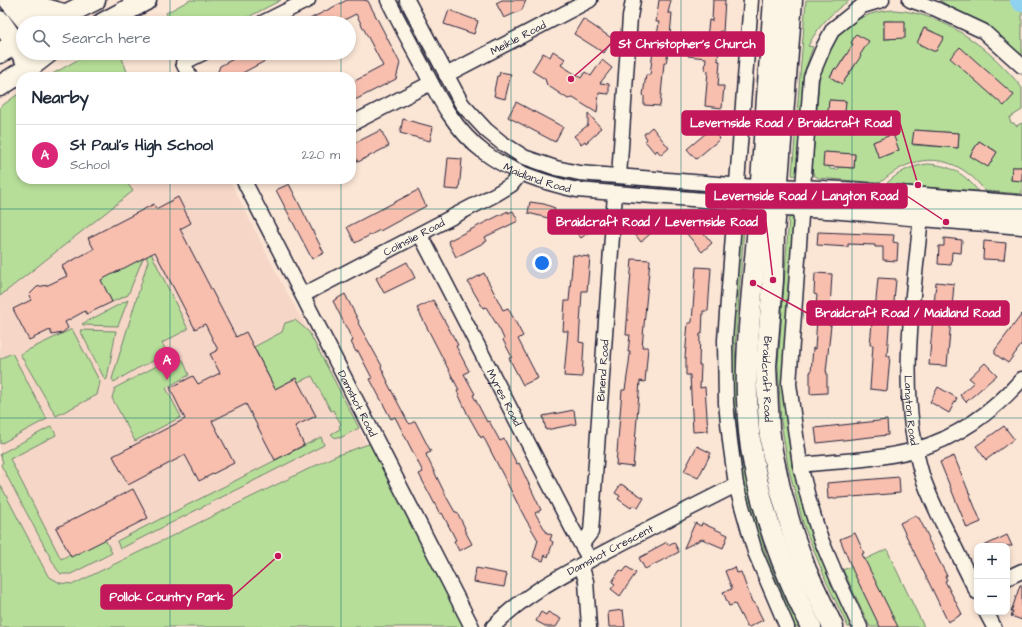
<!DOCTYPE html>
<html lang="en">
<head>
<meta charset="utf-8">
<style>
  :root { --surface:#fff; --page:#f6f6f7; --text:#1f2937; --muted:#747a83; --line:#e0e1e3; --accent:#db2777 }
  body { margin:0; font-family:"Architects Daughter",sans-serif; background:var(--page); color:var(--text) }
  .controls { position:absolute; right:12px; bottom:12px; display:grid; overflow:hidden; border-radius:8px; box-shadow:0 2px 6px #0003 }
  .controls button { width:36px; height:36px; display:grid; place-items:center; padding:0; border:0; border-bottom:1px solid var(--line); background:var(--surface); color:var(--text); font:20px sans-serif }
  .you { position:absolute; left:542px; top:263px; width:14px; height:14px; margin:-10px; border:3px solid #fff; border-radius:50%; background:#1a73e8; box-shadow:0 0 0 6px #1a73e833 }
  .badge { display:grid; place-items:center; width:26px; height:26px; border-radius:50%; background:var(--accent); color:#fff; font-size:13px; font-weight:700 }
  .pin { position:absolute; translate:-50% -33px; filter:drop-shadow(0 1px 2px #0008) }
  .pin::after { content:''; position:absolute; top:21px; width:14px; height:12px; background:inherit; clip-path:polygon(0 0,100% 0,50% 100%) }
  .list { margin:0; padding:0; list-style:none }
  h2 { display:flex; justify-content:space-between; align-items:center; height:52px; margin:0; padding:0 16px; font-size:17px }
  h2 small { font-size:13px; font-weight:400; color:var(--muted) }
  .list li { display:grid; grid-template-columns:26px 1fr auto; gap:12px; align-items:center; box-sizing:border-box; height:60px; padding:0 16px; border-top:1px solid var(--line) }
  .list b { display:block; font-size:15px; white-space:nowrap }
  .list p { margin:0; font-size:13px; white-space:nowrap; color:var(--muted) }
  .list em { font-size:13px; font-style:normal; color:var(--muted) }
  .icon { flex:none; width:22px; height:22px; fill:none; stroke:currentColor; stroke-width:2; stroke-linecap:round; stroke-linejoin:round }
  .map { position:relative; flex:none; width:1022px; height:627px; overflow:hidden }
  .search { position:absolute; background:var(--surface); box-shadow:0 2px 6px #0003; left:16px; top:16px; width:340px; height:44px; display:flex; align-items:center; gap:10px; box-sizing:border-box; padding:0 14px; border-radius:22px; color:var(--muted); font-size:15px }
  .panel { position:absolute; background:var(--surface); box-shadow:0 2px 6px #0003; left:16px; top:72px; width:340px; height:112px; border-radius:16px }
  .map>svg:first-child { display:block }
  .built { fill:#f6d6c7 }
  .green { fill:#b7de99; stroke:#6c806a; fill-rule:evenodd }
  .lines { fill:none; stroke-linecap:round; stroke-linejoin:round }
  .river { stroke:#8fd2f0; stroke-width:22 }
  .building { fill:#f8bfaf; stroke:#22223b }
  .street-casing { stroke:#22223b; stroke-width:17 }
  .secondary-casing { stroke:#22223b; stroke-width:23 }
  .street { stroke:#fcf5e5; stroke-width:14 }
  .secondary { stroke:#fcf5e5; stroke-width:20 }
  .grid { fill:none; stroke:#0f766e; stroke-width:1; stroke-opacity:0.55 }
  .labels { text-anchor:middle; stroke-width:4; stroke-linejoin:round; paint-order:stroke }
  .street-label { font-size:11px; fill:#22223b; stroke:#fcf5e5 }
  .leader { fill:none; stroke:#c2185b; stroke-width:1.5 }
  .callout-dot { fill:#c2185b; stroke:#fcf5e5; stroke-width:1.5 }
  .callout { fill:#c2185b; stroke:#c2185b; stroke-width:1.5 }
  .callout-label { font-size:12px; text-anchor:middle; font-weight:bold; fill:#fff }
</style>
</head>
<body>
<div class="map">
<svg width="1022" height="627" viewBox="0 0 1022 627">
  <rect width="100%" height="100%" fill="#fbe5d5"/>
  <filter id="ink" filterUnits="userSpaceOnUse"><feTurbulence type="fractalNoise" baseFrequency=".025" numOctaves="2"/><feDisplacementMap in="SourceGraphic" scale="8" xChannelSelector="R" yChannelSelector="G"/><feConvolveMatrix kernelMatrix="1 2 1 2 8 2 1 2 1" color-interpolation-filters="sRGB"/></filter>
  <g filter="url(#ink)">
    <path class="built" d="M21,179H229L282,284L309,332L367,445L335,456L47,597L0,511V183Z"/>
    <path class="green" d="M190,0H281L237,23H171L166,13Z
      M806,0H850C832,12 818,26 808,46L813,47L805,70L798,176L792,175Z
      M939,0H1022V57L980,25Z
      M894,10C945,13 991,49 1022,88V110L1009,118L1011,123H1014L1016,126L1022,123V167H1012L1011,180L1022,181V194L985,191C956,152 914,151 880,183L818,178L814,175L812,170C814,144 816,119 818,93C819,82 819,71 824,60C837,28 860,12 894,10ZM884,21H894L890,39H884ZM925,28L934,32L927,46L923,44L922,46L917,43ZM845,56L856,63L852,71L849,69L848,76L842,84L839,82L838,83L830,76L835,68L837,69ZM829,100L846,101L845,107H843V116L845,117L844,123L827,121ZM914,130L959,133L958,148L913,145ZM892,134L899,150L879,158L873,142L878,140L879,142L887,138V136ZM979,141L984,144L983,146L990,150L992,148L997,152L988,166L970,155ZM825,152L855,155L854,168L838,167L837,170L830,169Z
      M95,53H120L129,77H47L81,58Z
      M21,92V179H124L133,191L0,296V107Z
      M928,164C950,165 965,174 978,191L886,184C898,172 911,166 928,164Z
      M740,214H745L735,348L741,448L749,494L765,551L782,592L799,627H793L761,553L744,496L735,450L730,348Z
      M789,217H794C791,260 786,304 785,347C783,399 788,451 801,501C813,545 835,586 854,627H848L827,583L804,526L788,466L781,421L778,364Z
      M150,251L188,329L162,343L168,354L136,369L114,382L112,379L148,261L145,254Z
      M143,258L128,295L112,302L93,265Z
      M128,300L118,326L83,325L82,324Z
      M295,320L309,332L359,428L340,438L334,437L331,434L340,429L339,426L341,424L333,410L331,411L312,376L298,382L296,378L275,389L254,347L282,332L285,323Z
      M72,329L100,382L97,395L56,416L20,354Z
      M80,330L116,331L107,379L105,380Z
      M12,353L47,419L0,444V359Z
      M170,359L183,360L189,375L166,388L181,417L135,441L112,398L115,388Z
      M52,426L56,435L10,459L61,559L104,537L112,553L71,574H61L56,568L1,465L3,462L0,454Z
      M321,437L324,445L120,549L117,541Z
      M377,441L467,627H0V484L48,576L60,583L74,584L335,456Z
      M887,549L894,565L924,627H870L843,570Z"/>
    <g class="lines">
      <path class="river" d="M1021,0L1022,1"/>
    </g>
    <path class="building" d="M347,0H363L368,1L400,63L396,79L351,102V83L383,66L356,14L338,23H302Z
      M502,0H526L522,10L504,18L496,3Z
      M659,0H671L668,13H672L669,47L666,63H664L660,106L644,105V96L643,95L646,75H650L653,51H655L659,22H656Z
      M713,0H725L723,32L720,31L718,61H720L718,86H724L722,108L705,106L708,71L705,70L706,58L688,56L690,45L706,47L709,20L712,21Z
      M449,10L478,21L474,34L444,24Z
      M583,19L613,39L604,53L574,34Z
      M884,21H905V38L884,39Z
      M924,28L944,37L936,51H933L917,43Z
      M856,34L869,41L860,55L861,56L842,84L830,77L835,68L837,69L845,57L853,44L851,43Z
      M960,47L1014,95L1004,106L950,58Z
      M553,51L565,59L561,65L581,78L585,72L591,76L602,60L612,68L600,83L609,84V94L599,93L597,113L573,98L568,99L547,85L545,79L532,71L543,53L550,57Z
      M245,53H280L235,77H216L220,66Z
      M500,72L511,74L505,99L494,96L495,92L494,91L497,76H499Z
      M829,100L846,101L844,123L827,121Z
      M516,102L563,127L555,142L508,117Z
      M588,113L601,128L597,131L598,132L586,143L585,141L581,144L574,136L588,125Z
      M403,119L433,127L430,141L400,133Z
      M652,127L669,148L661,155L657,150L655,153L645,141L647,139L644,134Z
      M711,129L720,139L696,159L687,149Z
      M381,130L389,146L358,162L351,149V145Z
      M914,130L959,133L958,148L912,144Z
      M893,134L899,150L879,158L873,142Z
      M979,141L997,152L988,167L970,156Z
      M824,152L855,154L854,168L823,166Z
      M448,158L462,159L459,190L445,189Z
      M1012,167H1022V181L1011,180Z
      M289,184L324,253L312,259L276,190Z
      M418,190L426,206L380,231V230L355,243L347,227Z
      M178,197L191,223L180,229L236,337L246,332L275,389L296,378L316,416L295,426L304,445L275,460L246,404L212,421L234,463L199,481L185,455L128,485L113,456L185,419L170,388L193,376L198,384L220,373L210,354L218,350L205,324L195,329L155,252L101,280L112,302L87,314L85,311L65,322L68,328L62,333L52,335L50,330L29,340L13,309L31,300L29,295L37,287L48,285L67,276L62,266L94,249L88,238L154,204L156,209Z
      M530,202L544,204L555,208L552,219L528,213Z
      M508,211V213L513,211L518,221L485,237L487,241L456,257L448,241Z
      M573,212L576,215L578,214L588,226L587,228L590,231L581,238L565,219Z
      M653,217L660,225L641,242L634,233L642,224L648,219L649,220Z
      M692,219L712,243L702,252L682,228Z
      M818,232L894,235L893,242L898,243L897,261L883,260V247H875V245L848,244V247L817,245Z
      M944,238L962,240L961,253L952,252L951,265L938,264L939,246H944Z
      M984,241L1006,243L1004,260L983,259Z
      M573,255L590,257L587,291H582L579,342L584,343L582,377L564,376L568,331H563L565,301H569Z
      M632,259L650,260L642,347H648L645,382L640,381L633,467L616,465L622,390H625L629,363L630,352H628L630,335H626Z
      M407,262L415,278L384,293L376,278Z
      M696,267L711,268L708,311H703L702,334H700L699,365H701L700,388L705,387L708,431L693,432L690,375H686V358H685L688,323H691L692,322Z
      M484,273L503,310L508,308L523,336L518,339L538,378L523,385L509,358L512,357L503,340L504,339L500,330L486,307L483,308L468,282Z
      M815,273L832,274L829,325H831L826,372H827V393L810,394V372H811L813,348L815,349L817,318H815L817,295L814,294Z
      M878,278L896,279L893,313H890L887,356H890L887,391L870,389L873,345H870L872,323H874Z
      M936,282L954,284L947,366L929,365Z
      M345,294L359,322L358,323L382,366L381,367L388,382H387L408,422L410,424L415,421L431,452L426,454L427,457L447,498L455,512H457L465,528L464,529L472,544L459,551L454,541L456,540L442,513L440,514L419,474L423,472L395,417L391,419L370,379L372,378L358,351L356,352L351,342L353,341L333,301Z
      M433,300L458,345L456,346L469,371L464,374L475,394L473,395L487,422L489,421L500,441L504,439L517,464L519,463L541,510L535,513L547,533L552,535L550,540L553,542L548,557L545,555L543,561L533,557L538,540L525,518L483,436L481,438L468,415L457,391L459,390L417,308Z
      M1022,314V344L1008,363L995,354V350Z
      M985,363L997,375L966,402L960,395L974,382L969,378Z
      M938,387L957,398L949,413L930,402Z
      M574,410L576,424L546,430L543,416Z
      M887,420L888,435L817,443L815,428Z
      M1004,426L1014,439L986,460L976,446Z
      M697,446L711,453L698,478L684,471Z
      M954,456L981,522L967,528L940,462Z
      M899,477L900,493L828,499L827,483Z
      M621,484L644,498L638,508L633,505L631,508L618,499L620,496L615,493Z
      M133,489L148,518L71,557L56,528Z
      M916,515L918,518H919L929,538L928,539L947,576H945L947,580L945,581L962,614L959,615V616L948,622L900,523Z
      M695,523L701,526L702,523L728,535L723,548L702,539L684,548Z
      M855,533L864,553L862,554L898,627H880L853,571L840,539Z
      M1007,535L1012,546H984Z
      M667,542L668,545L674,542L679,552L645,569L639,558L654,550V549Z
      M627,567L636,573L620,596L611,589L615,584L612,582L620,570L623,572Z
      M735,567L737,573L741,572L752,602H754L763,620L749,627H747L735,604L729,606L723,592L732,589L725,571Z
      M476,568L507,574L504,587L474,582Z
      M1020,585H1022V620L1011,616L1013,612H1011Z
      M623,610L625,627H609L608,612Z
      M541,612L546,615L548,612L561,619L556,627H547L536,621Z"/>
    <g class="lines">
      <defs>
        <g id="street">
          <path id="s1" d="M388,0C399,22 410,43 422,65C438,97 455,131 485,153C512,173 545,183 577,190L768,205"/>
          <path d="M407,0L462,104L486,130L502,143L524,157L556,168L579,173L769,188"/>
          <path d="M751,0L725,340L726,403L730,441L736,485L755,552L787,627"/>
          <path d="M910,0L936,9L983,31L1022,66"/>
          <path d="M262,23L308,0"/>
          <path id="s2" d="M446,75L590,0"/>
          <path d="M190,77L183,63L203,53"/>
          <path d="M351,124L431,83"/>
          <path d="M619,176L630,17L633,0"/>
          <path id="s3" d="M243,179L472,627"/>
          <path id="s4" d="M921,216C913,302 897,390 922,475C927,491 935,507 942,522C954,545 965,569 977,592"/>
          <path id="s5" d="M420,234L572,528L590,560"/>
          <path id="s6" d="M303,295L496,194L511,185L520,174"/>
          <path d="M800,465C838,461 877,460 914,450C956,439 994,411 1022,379"/>
          <path id="s7" d="M582,544L591,532L615,194"/>
          <path d="M581,565L586,581L589,627"/>
          <path d="M1007,578L1022,571"/>
          <path d="M986,612L994,627"/>
          <path id="s8" d="M493,627C521,597 555,579 590,560C638,534 687,510 736,485"/>
          <path d="M860,627L839,582L820,537L809,501L800,465L789,384L811,77L824,46L833,29L862,6L882,0"/>
        </g>
        <g id="secondary">
          <path d="M9,0L28,23"/>
          <path d="M29,0L38,7L67,15"/>
          <path d="M774,0C768,79 763,158 757,237C751,307 741,378 751,448C761,512 783,569 811,627"/>
          <path id="s9" d="M792,0L774,232L773,280L766,366L769,428L772,451L780,488L793,534L806,570L833,627"/>
          <path d="M0,21L16,44L30,67"/>
          <path d="M49,23L95,0"/>
          <path d="M103,23L146,0"/>
          <path d="M0,53L23,39"/>
          <path d="M0,86L30,67L48,53"/>
          <path d="M778,189L862,193L1022,206"/>
          <path d="M776,206C825,206 873,212 922,216C955,219 989,221 1022,224"/>
        </g>
      </defs>
      <use href="#street" class="street-casing"/>
      <use href="#secondary" class="secondary-casing"/>
      <use href="#street" class="street"/>
      <use href="#secondary" class="secondary"/>
    </g>
  </g>
  <path class="grid" d="M170,0V23M341,0V23M511,0V627M681,0V627M852,0V627M170,53V77M341,53V77M170,179V627M341,179V627M0,209H1022M0,418H1022"/>
  <g class="labels">
    <g class="street-label">
      <text dy="4" stroke="none"><textPath href="#s2" startOffset="81">Meikle Road</textPath></text>
      <text dy="4" stroke="none"><textPath href="#s1" startOffset="241">Maidland Road</textPath></text>
      <text dy="4" stroke="none"><textPath href="#s6" startOffset="125">Colinslie Road</textPath></text>
      <text dy="4" stroke="none"><textPath href="#s7" startOffset="177">Binend Road</textPath></text>
      <text dy="4" stroke="none"><textPath href="#s9" startOffset="380">Braidcraft Road</textPath></text>
      <text dy="4" stroke="none"><textPath href="#s5" startOffset="184">Myres Road</textPath></text>
      <text dy="4" stroke="none"><textPath href="#s3" startOffset="252">Damshot Road</textPath></text>
      <text dy="4" stroke="none"><textPath href="#s4" startOffset="195">Langton Road</textPath></text>
      <text dy="4" stroke="none"><textPath href="#s8" startOffset="141">Damshot Crescent</textPath></text>
    </g>
  </g>
  <path class="leader" d="M571 79L611 44M918 185L900 123M946 222L907 196M773 280L766 222M753 283L807 313M278 556L232 597"/>
  <g class="callout-dot">
    <circle cx="571" cy="79" r="4"/>
    <circle cx="918" cy="185" r="4"/>
    <circle cx="946" cy="222" r="4"/>
    <circle cx="773" cy="280" r="4"/>
    <circle cx="753" cy="283" r="4"/>
    <circle cx="278" cy="556" r="4"/>
  </g>
  <g class="callout">
    <rect x="611" y="32" width="153" height="24" rx="4"/>
    <rect x="682" y="111" width="218" height="24" rx="4"/>
    <rect x="706" y="184" width="201" height="24" rx="4"/>
    <rect x="548" y="210" width="218" height="24" rx="4"/>
    <rect x="807" y="301" width="202" height="24" rx="4"/>
    <rect x="101" y="585" width="131" height="24" rx="4"/>
  </g>
  <g class="callout-label">
    <text x="687" y="48">St Christopher's Church</text>
    <text x="791" y="127">Levernside Road / Braidcraft Road</text>
    <text x="806" y="200">Levernside Road / Langton Road</text>
    <text x="657" y="226">Braidcraft Road / Levernside Road</text>
    <text x="908" y="317">Braidcraft Road / Maidland Road</text>
    <text x="167" y="601">Pollok Country Park</text>
  </g>
</svg>
<div class="controls">
<button>+</button>
<button>−</button>
</div>
<div class="you"></div>
<div class="pin badge" style="left:167px;top:380px">A</div>
<div class="search"><svg class="icon" aria-label="search" viewBox="0 0 24 24"><circle cx="10" cy="10" r="6"/><path d="M15 15l6 6"/></svg>Search here</div>
<section class="panel">
<h2>Nearby<small></small></h2>
<ul class="list">
<li><span class="badge">A</span><div><b>St Paul's High School</b><p>School</p></div><em>220 m</em></li>
</ul>
</section>
</div>
</body>
</html>
